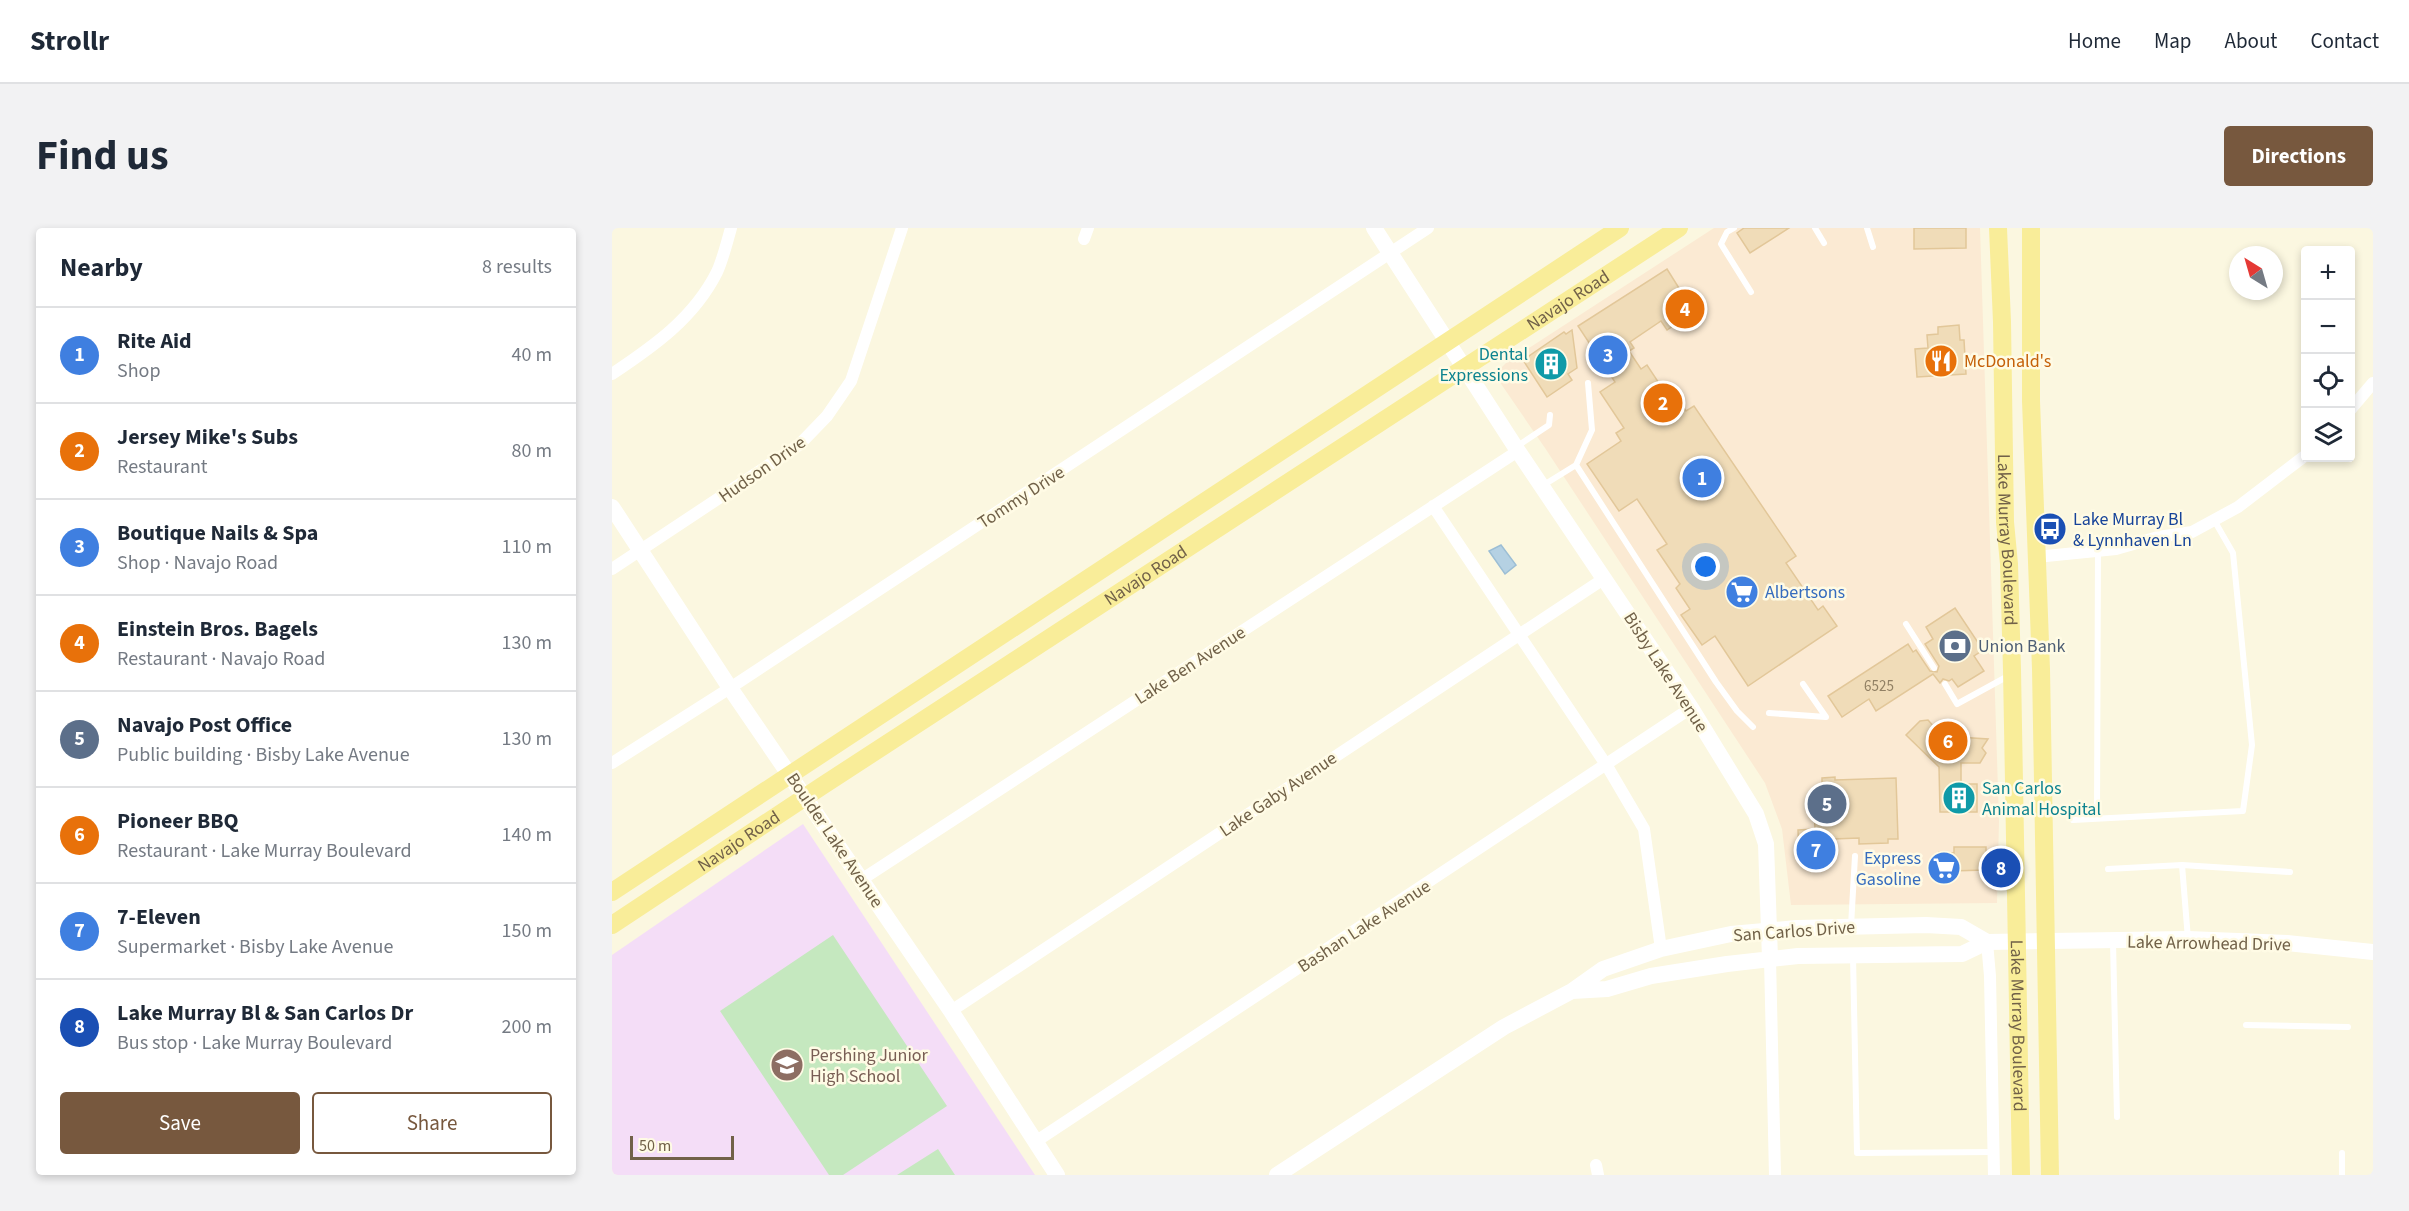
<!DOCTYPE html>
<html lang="en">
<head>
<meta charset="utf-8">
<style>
  :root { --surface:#fff; --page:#f2f2f3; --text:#1f2937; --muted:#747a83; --line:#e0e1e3; --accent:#77583e }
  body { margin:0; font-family:"Source Sans 3",sans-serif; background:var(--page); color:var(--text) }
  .controls { position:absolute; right:18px; top:18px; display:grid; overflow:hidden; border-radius:6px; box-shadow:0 3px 9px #0003 }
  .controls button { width:54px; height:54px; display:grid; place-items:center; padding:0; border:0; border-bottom:2px solid var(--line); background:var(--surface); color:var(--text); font:30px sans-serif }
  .compass { position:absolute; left:1617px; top:18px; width:54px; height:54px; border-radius:50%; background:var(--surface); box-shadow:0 3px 9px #0003; rotate:323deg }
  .scale { position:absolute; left:18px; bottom:15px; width:104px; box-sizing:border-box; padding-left:6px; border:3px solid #716148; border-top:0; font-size:16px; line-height:21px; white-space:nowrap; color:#716148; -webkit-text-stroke:4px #fffbe5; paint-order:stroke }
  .you { position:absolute; left:1094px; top:339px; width:21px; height:21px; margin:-15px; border:4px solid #fff; border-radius:50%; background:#1a73e8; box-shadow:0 0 0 9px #1a73e833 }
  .badge { display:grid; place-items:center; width:39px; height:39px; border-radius:50%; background:var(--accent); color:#fff; font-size:20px; font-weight:700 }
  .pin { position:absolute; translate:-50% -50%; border:3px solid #fff; box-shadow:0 2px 6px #0006 }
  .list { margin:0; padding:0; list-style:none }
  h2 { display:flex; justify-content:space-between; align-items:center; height:78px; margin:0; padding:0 24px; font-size:26px }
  h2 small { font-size:20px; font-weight:400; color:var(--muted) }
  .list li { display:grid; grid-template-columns:39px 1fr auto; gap:18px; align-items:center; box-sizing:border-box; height:96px; padding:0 24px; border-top:2px solid var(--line) }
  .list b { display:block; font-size:22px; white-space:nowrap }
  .list p { margin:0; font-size:20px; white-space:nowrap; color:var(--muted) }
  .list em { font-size:20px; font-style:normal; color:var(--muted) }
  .actions { display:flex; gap:12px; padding:18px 24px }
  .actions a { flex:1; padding:14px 0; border:2px solid var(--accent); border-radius:6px; text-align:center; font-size:21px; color:var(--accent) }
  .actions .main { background:var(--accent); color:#fff }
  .icon { flex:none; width:33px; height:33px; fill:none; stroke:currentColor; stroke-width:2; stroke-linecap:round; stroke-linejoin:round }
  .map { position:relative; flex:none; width:1761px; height:947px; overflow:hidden; border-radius:6px }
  header { display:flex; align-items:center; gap:36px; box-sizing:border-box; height:84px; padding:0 30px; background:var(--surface); border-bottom:2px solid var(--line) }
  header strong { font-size:28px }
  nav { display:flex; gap:33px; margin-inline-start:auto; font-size:21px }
  .intro { display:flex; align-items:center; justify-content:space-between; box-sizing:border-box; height:144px; padding:0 36px }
  h1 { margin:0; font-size:42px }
  .button { padding:15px 27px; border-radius:6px; background:var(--accent); color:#fff; font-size:21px; font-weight:700 }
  main { display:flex; gap:36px; padding:0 36px }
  aside { flex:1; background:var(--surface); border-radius:6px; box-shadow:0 3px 9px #0003 }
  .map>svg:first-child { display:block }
  .commercial { fill:#fbead3 }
  .education { fill:#f4ddf7 }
  .green { fill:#c5e8bf }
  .water { fill:#b5d1e3; stroke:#9cbed5; stroke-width:1.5 }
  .building { fill:#f0dcb8; stroke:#e2c799; stroke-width:1.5 }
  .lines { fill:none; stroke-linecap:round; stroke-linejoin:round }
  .lane { stroke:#fff; stroke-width:6 }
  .street { stroke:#fff; stroke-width:12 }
  .secondary { stroke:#fff; stroke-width:16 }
  .primary { stroke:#f9ed99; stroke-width:18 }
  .labels { text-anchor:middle; stroke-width:5; stroke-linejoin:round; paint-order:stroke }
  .number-label { font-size:15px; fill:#918064 }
  .street-label { font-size:18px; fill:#716148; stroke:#fffbe5 }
  .culture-label { font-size:18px; fill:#0d838f; stroke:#fffbe5; text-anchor:end }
  .food-label { font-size:18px; fill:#c56008; stroke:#fffbe5; text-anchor:start }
  .transit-label { font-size:18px; fill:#164399; stroke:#fffbe5; text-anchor:start }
  .shop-label { font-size:18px; fill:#366cbe; stroke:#fffbe5; text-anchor:start }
  .service-label { font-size:18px; fill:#4e5e75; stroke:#fffbe5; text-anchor:start }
  .education-label { font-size:18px; fill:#785e54; stroke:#fffbe5; text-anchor:start }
</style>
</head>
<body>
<header>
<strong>Strollr</strong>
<nav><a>Home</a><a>Map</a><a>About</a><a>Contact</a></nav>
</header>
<div class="intro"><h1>Find us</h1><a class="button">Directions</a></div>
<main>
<aside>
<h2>Nearby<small>8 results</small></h2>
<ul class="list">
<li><span class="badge" style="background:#3f7fe0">1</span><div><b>Rite Aid</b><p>Shop</p></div><em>40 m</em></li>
<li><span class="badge" style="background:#e8710a">2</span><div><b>Jersey Mike's Subs</b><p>Restaurant</p></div><em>80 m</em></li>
<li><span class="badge" style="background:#3f7fe0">3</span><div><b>Boutique Nails &amp; Spa</b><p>Shop · Navajo Road</p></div><em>110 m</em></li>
<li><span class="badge" style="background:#e8710a">4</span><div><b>Einstein Bros. Bagels</b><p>Restaurant · Navajo Road</p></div><em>130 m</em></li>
<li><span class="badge" style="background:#5c6f8a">5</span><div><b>Navajo Post Office</b><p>Public building · Bisby Lake Avenue</p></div><em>130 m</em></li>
<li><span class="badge" style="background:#e8710a">6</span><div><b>Pioneer BBQ</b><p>Restaurant · Lake Murray Boulevard</p></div><em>140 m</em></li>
<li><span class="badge" style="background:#3f7fe0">7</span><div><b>7-Eleven</b><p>Supermarket · Bisby Lake Avenue</p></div><em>150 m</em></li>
<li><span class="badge" style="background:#1a4fb4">8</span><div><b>Lake Murray Bl &amp; San Carlos Dr</b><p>Bus stop · Lake Murray Boulevard</p></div><em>200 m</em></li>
</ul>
<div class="actions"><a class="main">Save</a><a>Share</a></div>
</aside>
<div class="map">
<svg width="1761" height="947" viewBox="0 0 1761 947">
  <rect width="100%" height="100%" fill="#fbf7e0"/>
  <path class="commercial" d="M1102,0H1368L1387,593L1385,675L1179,677L1170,601L1153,555L933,220L885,150L886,143L894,135Z"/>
  <path class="education" d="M191,596L423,947H0V727Z"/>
  <path class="green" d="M221,707L335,878L231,947H217L108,783Z
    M326,921L343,947H285Z"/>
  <path class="water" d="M889,317L904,337L893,346L877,323Z"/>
  <path class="building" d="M1132,0H1177L1138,25L1125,5Z
    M1302,0H1354V20L1302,21Z
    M1055,41L1082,84L1055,102L1049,93L1018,114L1022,120L1017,123L1029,141L1035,137L1062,178L1068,174L1074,183L1082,178L1184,328L1174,335L1206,382L1211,378L1225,398L1136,458L1103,408L1090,417L1069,387L1078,381L1064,360L1068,356L1045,322L1055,316L1025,271L1007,283L975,236L1009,213L1004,205L1012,200L988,164L1003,154L966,98Z
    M1347,97L1348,112H1352L1354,146L1305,149L1303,121L1316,120L1315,107L1326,106V99Z
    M960,102L965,140L956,146L960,152L935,169L911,132L952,104L954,106Z
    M1343,380L1371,422L1362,428L1372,443L1346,459L1340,451L1337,453L1331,451L1328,455L1321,446L1264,483L1257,471L1230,489L1216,468L1296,416L1301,424L1304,422L1318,443L1325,444L1327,438L1313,416L1321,411L1314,399Z
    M1316,492L1330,508L1376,511L1370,520L1374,525L1368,535H1349V556H1365V584H1328L1327,539L1294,507L1308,493Z
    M1223,549V552L1284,550L1286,611H1276V615L1247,616V610L1221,611V632L1187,633L1186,602L1203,601L1201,560L1210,559V550Z
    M1342,619H1374V642L1338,643V655H1327V624L1342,625Z"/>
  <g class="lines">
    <path class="lane" d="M1122,0L1115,4L1109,16L1139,64
      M1203,0L1212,15
      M1255,0L1261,19
      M904,219L937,197L938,187
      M964,237L980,202L976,155
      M930,258L964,237L1104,454L1125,483L1141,499
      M1294,396L1322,440
      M1333,456L1345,476L1398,447
      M1157,485L1214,489L1191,456
      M1376,558L1399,557
      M1485,590L1486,323
      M1461,592L1631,583L1640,517L1621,325L1602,292
      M1570,637L1678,644
      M1496,641L1570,637L1576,711
      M1239,698L1243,628
      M1501,714L1505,889
      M1241,728L1245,925L1382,924
      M1634,797L1736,799
      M1730,947V925"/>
    <path class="street" d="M472,11L476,0
      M0,146C42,118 82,90 105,44C111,31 115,14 119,0
      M1738,182L1761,155
      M821,278L995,538L1032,601L1049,721
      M1424,329L1504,321L1546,309L1580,304L1626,279L1694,227
      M0,341L187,217L215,188L239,153L290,0
      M0,535L118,460L816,0
      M249,652L906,223
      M1375,714L1378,748L1382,947
      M1158,731L1163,947
      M339,783L993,350
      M423,914L1079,480
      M984,937L986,947"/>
    <path class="secondary" d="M762,0L906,223L1079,480L1144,586L1154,616L1158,731
      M0,279L118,460L339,783L445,947
      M960,763L995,761L1039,748L1115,736L1186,728L1350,726L1375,714L1576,711L1675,715L1761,724
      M665,947L892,799L960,763L991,741L1049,721L1119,706L1185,700L1314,697L1349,699L1375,714"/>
    <g class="primary">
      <path id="s1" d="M1386,0L1390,94L1393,294L1397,336L1400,442L1409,947"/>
      <path d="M1419,0V173L1429,441L1438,947"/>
      <path d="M0,664L1008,0"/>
      <path id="s2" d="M0,697L210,558L1067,0"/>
    </g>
  </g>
  <defs>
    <symbol id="restaurant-disc" viewBox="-11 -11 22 22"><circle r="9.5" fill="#e8710a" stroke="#fffbe5"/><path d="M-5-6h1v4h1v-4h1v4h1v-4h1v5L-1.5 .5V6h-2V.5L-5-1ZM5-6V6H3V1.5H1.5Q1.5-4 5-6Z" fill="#fff"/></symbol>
    <symbol id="building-disc" viewBox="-11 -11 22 22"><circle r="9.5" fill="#0f9aa8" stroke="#fffbe5"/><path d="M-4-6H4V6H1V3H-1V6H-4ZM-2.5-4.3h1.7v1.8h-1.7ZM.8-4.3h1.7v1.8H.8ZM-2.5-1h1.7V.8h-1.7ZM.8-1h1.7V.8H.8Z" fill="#fff"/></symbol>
    <symbol id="bus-disc" viewBox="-11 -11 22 22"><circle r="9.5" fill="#1a4fb4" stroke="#fffbe5"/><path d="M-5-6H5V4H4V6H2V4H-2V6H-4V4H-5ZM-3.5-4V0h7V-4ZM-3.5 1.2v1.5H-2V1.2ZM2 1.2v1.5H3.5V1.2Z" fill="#fff"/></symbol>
    <symbol id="supermarket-disc" viewBox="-11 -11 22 22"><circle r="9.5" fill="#3f7fe0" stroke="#fffbe5"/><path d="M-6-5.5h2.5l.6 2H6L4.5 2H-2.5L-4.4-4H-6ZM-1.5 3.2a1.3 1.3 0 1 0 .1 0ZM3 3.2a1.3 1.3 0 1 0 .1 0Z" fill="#fff"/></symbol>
    <symbol id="bank-disc" viewBox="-11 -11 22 22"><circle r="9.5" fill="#5c6f8a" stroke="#fffbe5"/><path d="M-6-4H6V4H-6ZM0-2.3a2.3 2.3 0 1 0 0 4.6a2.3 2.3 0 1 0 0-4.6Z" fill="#fff"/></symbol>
    <symbol id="school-disc" viewBox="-11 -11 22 22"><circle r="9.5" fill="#8d6e63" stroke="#fffbe5"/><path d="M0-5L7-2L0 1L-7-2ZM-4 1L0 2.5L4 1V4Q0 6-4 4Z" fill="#fff"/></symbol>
  </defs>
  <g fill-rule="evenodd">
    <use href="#restaurant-disc" x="1310" y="114" width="38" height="38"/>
    <use href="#building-disc" x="920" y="117" width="38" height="38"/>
    <use href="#bus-disc" x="1419" y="282" width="38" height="38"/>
    <use href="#supermarket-disc" x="1111" y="345" width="38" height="38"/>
    <use href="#bank-disc" x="1324" y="399" width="38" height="38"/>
    <use href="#building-disc" x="1328" y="551" width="38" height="38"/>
    <use href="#supermarket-disc" x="1313" y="621" width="38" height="38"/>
    <use href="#school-disc" x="156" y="818" width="38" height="38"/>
  </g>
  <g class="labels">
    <g class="number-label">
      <text x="1267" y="463">6525</text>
    </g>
    <g class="street-label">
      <text dy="6" stroke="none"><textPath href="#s2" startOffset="1142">Navajo Road</textPath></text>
      <text transform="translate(150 241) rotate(-35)" y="6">Hudson Drive</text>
      <text transform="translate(409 269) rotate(-33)" y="6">Tommy Drive</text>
      <text dy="6" stroke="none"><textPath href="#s1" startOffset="312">Lake Murray Boulevard</textPath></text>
      <text dy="6" stroke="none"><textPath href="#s2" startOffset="638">Navajo Road</textPath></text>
      <text transform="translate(578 437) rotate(-33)" y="6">Lake Ben Avenue</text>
      <text transform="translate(1054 444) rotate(57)" y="6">Bisby Lake Avenue</text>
      <text transform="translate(666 566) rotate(-34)" y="6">Lake Gaby Avenue</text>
      <text transform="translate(223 612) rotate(56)" y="6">Boulder Lake Avenue</text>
      <text dy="6" stroke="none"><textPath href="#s2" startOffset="152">Navajo Road</textPath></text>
      <text transform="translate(752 698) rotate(-33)" y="6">Bashan Lake Avenue</text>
      <text transform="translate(1182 703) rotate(-4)" y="6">San Carlos Drive</text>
      <text transform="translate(1597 715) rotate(1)" y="6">Lake Arrowhead Drive</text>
      <text dy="6" stroke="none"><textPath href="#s1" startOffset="798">Lake Murray Boulevard</textPath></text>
    </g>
    <g class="culture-label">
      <text x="916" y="132">Dental<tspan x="916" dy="21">Expressions</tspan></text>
      <text x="1370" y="566" text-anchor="start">San Carlos<tspan x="1370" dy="21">Animal Hospital</tspan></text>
    </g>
    <g class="food-label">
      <text x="1352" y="139">McDonald's</text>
    </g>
    <g class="transit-label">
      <text x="1461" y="297">Lake Murray Bl<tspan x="1461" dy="21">&amp; Lynnhaven Ln</tspan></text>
    </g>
    <g class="shop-label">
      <text x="1153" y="370">Albertsons</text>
      <text x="1309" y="636" text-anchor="end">Express<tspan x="1309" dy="21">Gasoline</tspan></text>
    </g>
    <g class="service-label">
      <text x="1366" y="424">Union Bank</text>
    </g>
    <g class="education-label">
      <text x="198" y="833">Pershing Junior<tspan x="198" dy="21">High School</tspan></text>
    </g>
  </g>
</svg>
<div class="controls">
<button>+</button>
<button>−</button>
<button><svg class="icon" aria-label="locate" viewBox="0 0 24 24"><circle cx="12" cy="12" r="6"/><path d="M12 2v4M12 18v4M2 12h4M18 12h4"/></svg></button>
<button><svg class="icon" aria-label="layers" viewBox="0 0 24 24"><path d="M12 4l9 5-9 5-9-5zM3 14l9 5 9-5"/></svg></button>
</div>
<svg class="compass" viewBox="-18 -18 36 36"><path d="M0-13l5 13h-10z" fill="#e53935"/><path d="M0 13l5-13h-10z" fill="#747a83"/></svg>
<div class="scale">50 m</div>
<div class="you"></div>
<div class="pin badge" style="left:1090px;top:250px;background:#3f7fe0">1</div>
<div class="pin badge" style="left:1051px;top:175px;background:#e8710a">2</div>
<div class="pin badge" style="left:996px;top:127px;background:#3f7fe0">3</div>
<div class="pin badge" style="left:1073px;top:81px;background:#e8710a">4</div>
<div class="pin badge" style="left:1215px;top:576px;background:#5c6f8a">5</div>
<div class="pin badge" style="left:1336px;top:513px;background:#e8710a">6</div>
<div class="pin badge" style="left:1204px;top:622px;background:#3f7fe0">7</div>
<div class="pin badge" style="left:1389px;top:640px;background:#1a4fb4">8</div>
</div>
</main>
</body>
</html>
